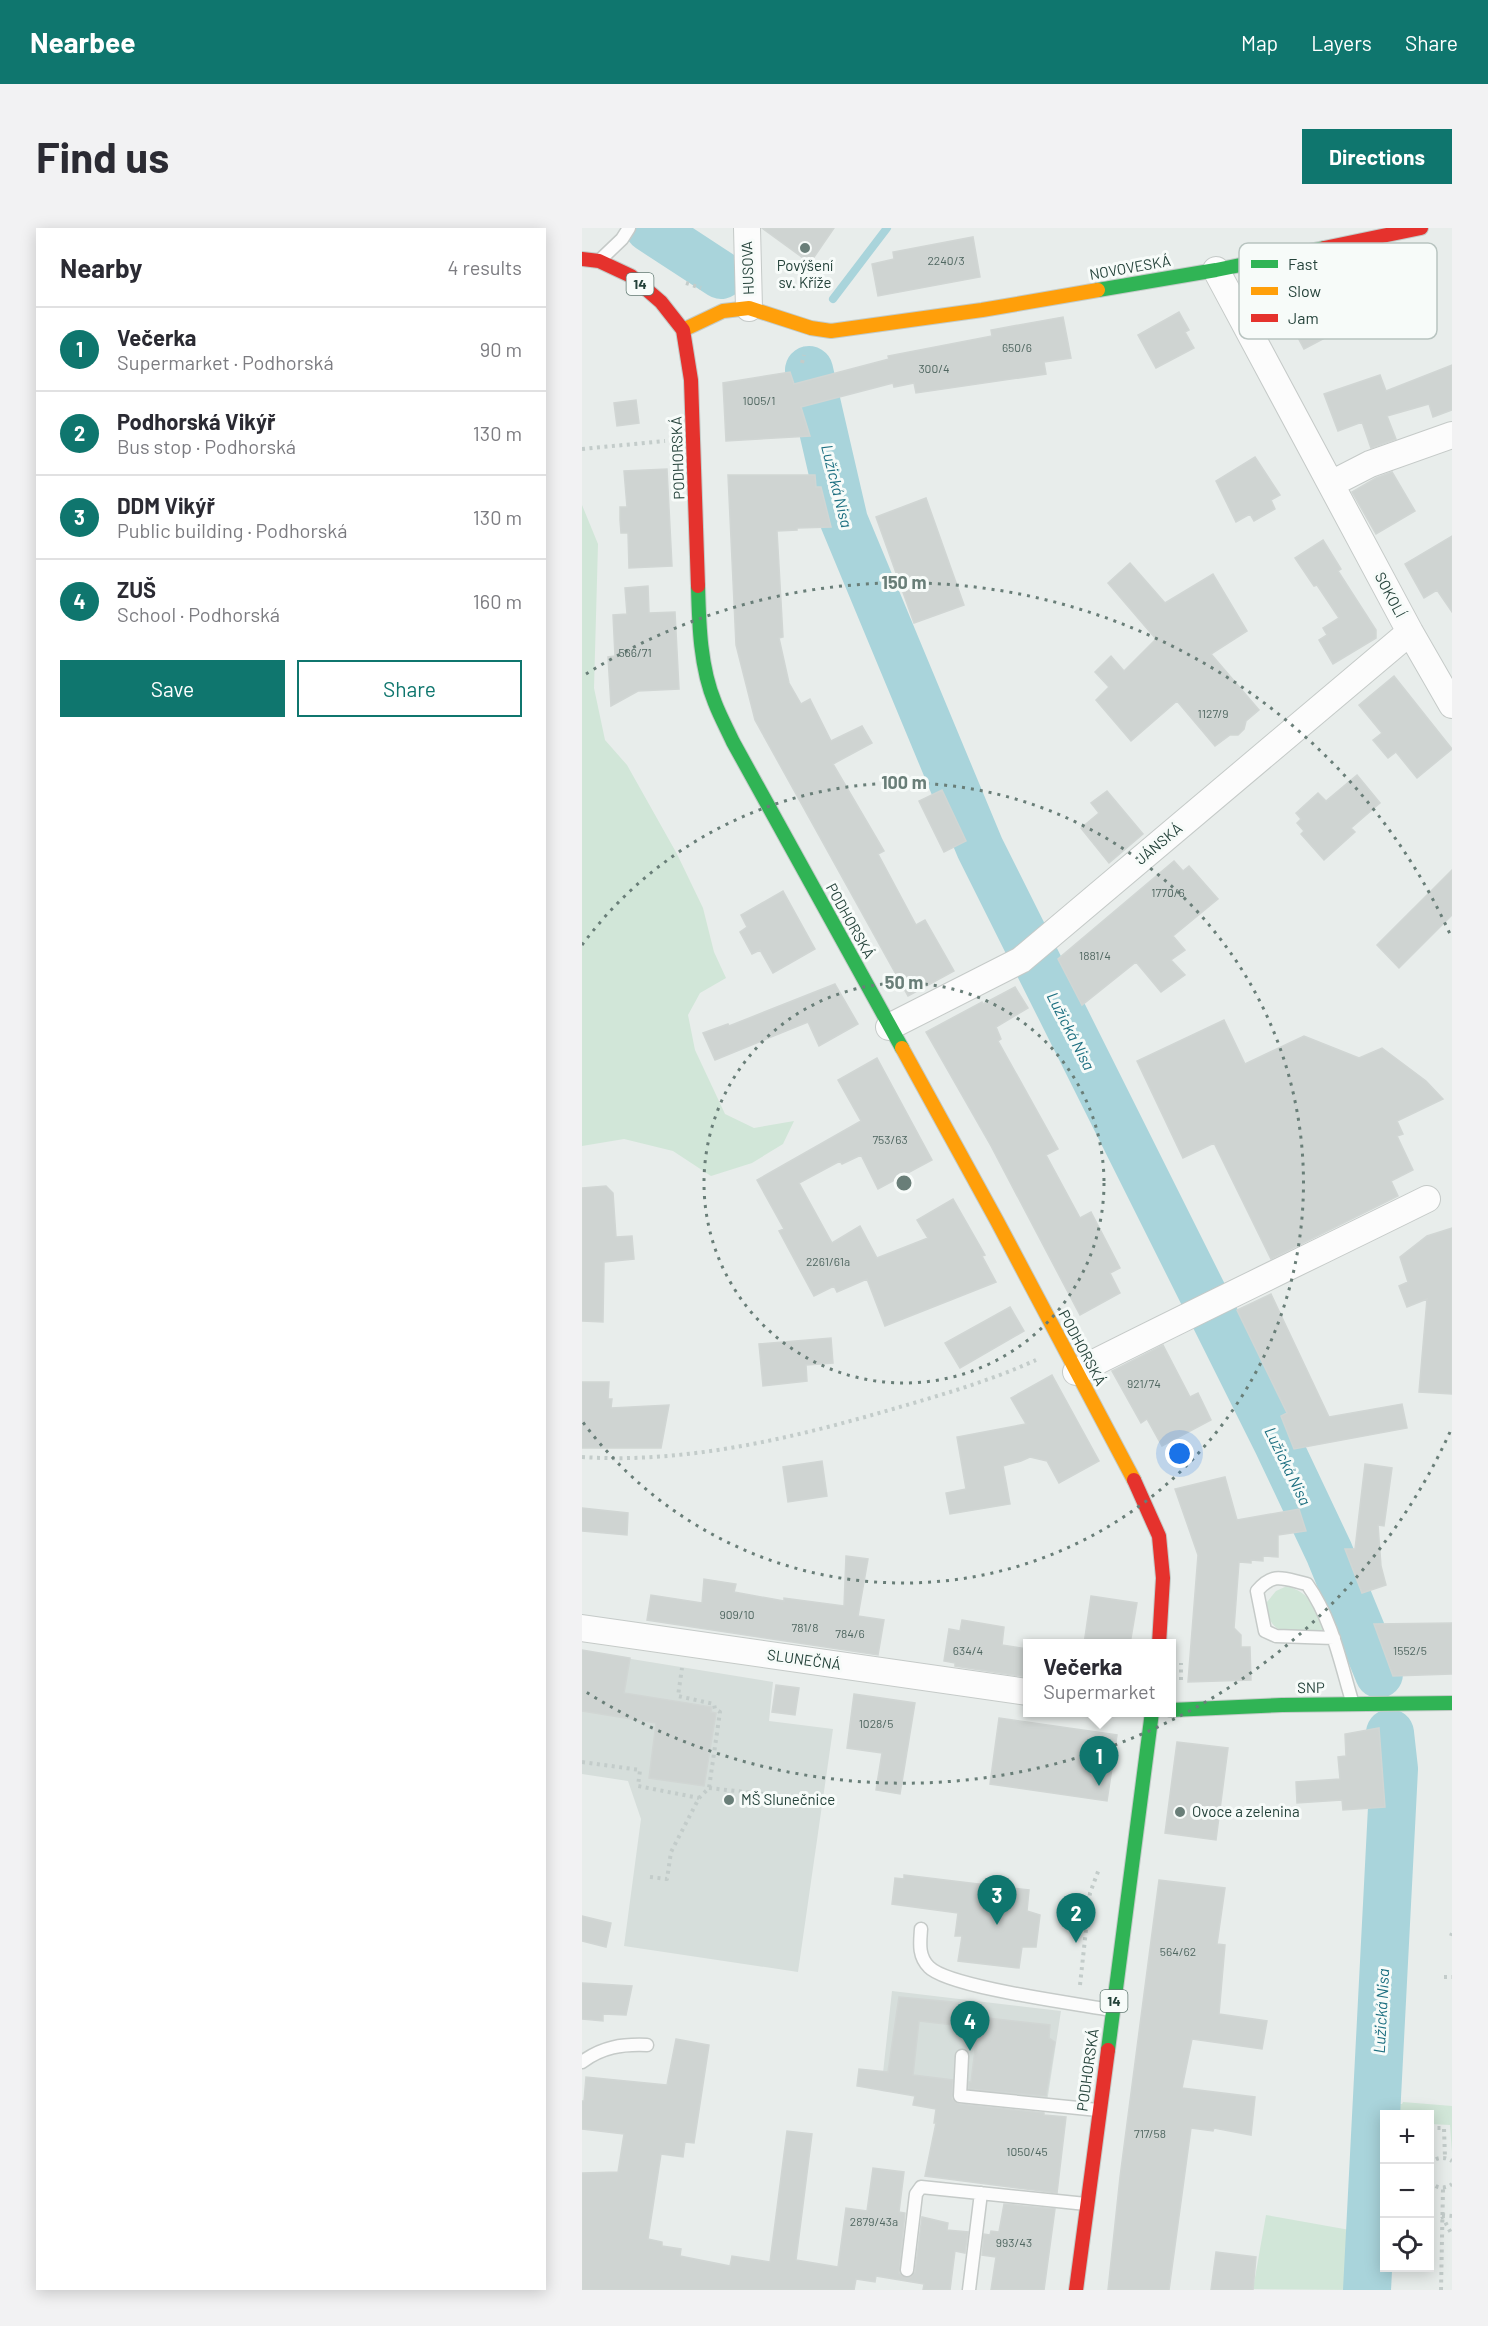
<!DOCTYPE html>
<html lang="en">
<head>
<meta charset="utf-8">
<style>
  :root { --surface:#fff; --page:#f2f2f3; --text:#2b2b33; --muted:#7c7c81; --line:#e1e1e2; --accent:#0f766e }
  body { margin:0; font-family:Barlow,sans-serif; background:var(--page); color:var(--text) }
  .controls { position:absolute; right:18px; bottom:18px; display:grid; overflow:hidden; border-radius:0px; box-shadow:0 3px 15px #0003 }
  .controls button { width:54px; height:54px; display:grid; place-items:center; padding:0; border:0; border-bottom:2px solid var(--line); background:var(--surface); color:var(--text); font:30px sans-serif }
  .you { position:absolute; left:598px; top:1226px; width:21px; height:21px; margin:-15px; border:4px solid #fff; border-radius:50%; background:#1a73e8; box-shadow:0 0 0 9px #1a73e833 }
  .badge { display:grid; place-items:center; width:39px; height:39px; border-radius:50%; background:var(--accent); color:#fff; font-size:20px; font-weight:700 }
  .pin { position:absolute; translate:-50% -50px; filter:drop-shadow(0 2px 3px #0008) }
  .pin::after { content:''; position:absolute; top:32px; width:21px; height:18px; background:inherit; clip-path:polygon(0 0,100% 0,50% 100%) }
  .popup { position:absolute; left:441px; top:1411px; width:153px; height:78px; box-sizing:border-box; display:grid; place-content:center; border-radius:0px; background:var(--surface); filter:drop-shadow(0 2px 4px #0005); font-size:20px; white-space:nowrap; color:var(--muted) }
  .popup b { font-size:22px; color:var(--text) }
  .popup::after { content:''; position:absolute; left:50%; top:100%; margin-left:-12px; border:12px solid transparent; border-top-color:var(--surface) }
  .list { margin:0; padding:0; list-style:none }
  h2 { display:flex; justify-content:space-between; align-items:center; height:78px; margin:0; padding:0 24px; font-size:26px }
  h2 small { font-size:20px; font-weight:400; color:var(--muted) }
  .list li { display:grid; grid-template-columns:39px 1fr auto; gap:18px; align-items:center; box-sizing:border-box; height:84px; padding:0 24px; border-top:2px solid var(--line) }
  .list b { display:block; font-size:22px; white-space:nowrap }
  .list p { margin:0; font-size:20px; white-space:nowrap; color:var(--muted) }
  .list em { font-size:20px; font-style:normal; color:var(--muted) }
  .actions { display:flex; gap:12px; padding:18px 24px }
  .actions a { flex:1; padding:14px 0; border:2px solid var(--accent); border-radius:0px; text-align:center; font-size:21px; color:var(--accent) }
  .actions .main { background:var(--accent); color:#fff }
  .icon { flex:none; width:33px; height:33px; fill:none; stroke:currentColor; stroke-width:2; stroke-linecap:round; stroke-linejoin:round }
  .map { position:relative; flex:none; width:870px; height:2062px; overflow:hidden; border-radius:0px }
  header { display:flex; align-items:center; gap:36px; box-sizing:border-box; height:84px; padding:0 30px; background:var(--accent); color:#fff }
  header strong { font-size:28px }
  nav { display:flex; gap:33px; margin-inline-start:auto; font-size:21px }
  .intro { display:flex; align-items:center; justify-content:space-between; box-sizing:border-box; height:144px; padding:0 36px }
  h1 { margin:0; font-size:42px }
  .button { padding:15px 27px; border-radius:0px; background:var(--accent); color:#fff; font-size:21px; font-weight:700 }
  main { display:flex; gap:36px; padding:0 36px }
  aside { flex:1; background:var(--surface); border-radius:0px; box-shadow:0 3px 15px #0003 }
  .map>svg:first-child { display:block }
  .built { fill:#d6dedb }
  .green { fill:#d1e6d8 }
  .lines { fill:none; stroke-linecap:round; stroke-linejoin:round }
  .stream { stroke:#a9d4db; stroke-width:8 }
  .river { stroke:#a9d4db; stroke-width:48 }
  .building { fill:#cfd4d2; stroke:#d1d6d4; stroke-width:1.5 }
  .lane-casing { stroke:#c5cac8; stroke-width:15 }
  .street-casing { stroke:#c5cac8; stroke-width:28 }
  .fast-casing { stroke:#c3cbc8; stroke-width:16 }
  .slow-casing { stroke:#c3cbc8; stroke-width:16 }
  .jam-casing { stroke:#c3cbc8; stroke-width:16 }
  .path { stroke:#c3ccca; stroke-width:4; stroke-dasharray:3 4.5; stroke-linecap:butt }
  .lane { stroke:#fcfcfc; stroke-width:12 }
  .street { stroke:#fcfcfc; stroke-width:26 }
  .fast { stroke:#30b455; stroke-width:14 }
  .slow { stroke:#ff9f0a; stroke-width:14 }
  .jam { stroke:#e5322d; stroke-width:14 }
  .ring { fill:none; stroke:#697e78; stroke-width:3; stroke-dasharray:3 6 }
  .poi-dot { fill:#697e78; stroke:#f7fbf9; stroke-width:2 }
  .labels { text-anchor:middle; stroke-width:6; stroke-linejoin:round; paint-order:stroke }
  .number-label { font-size:12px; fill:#506761 }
  .shield { fill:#f7fbf9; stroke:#637a73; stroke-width:1.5 }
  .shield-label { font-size:14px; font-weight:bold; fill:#24423a }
  .poi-label { font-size:15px; fill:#24423a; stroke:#f7fbf9; text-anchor:start }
  .street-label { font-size:15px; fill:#24423a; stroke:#f7fbf9 }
  .water-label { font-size:16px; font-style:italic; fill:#1c6f80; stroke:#f7fbf9 }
  .key { fill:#f7fbf9; stroke:#b8c4c0; stroke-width:1.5 }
  .key-label { font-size:16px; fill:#24423a }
  .centre { fill:#697e78; stroke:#f7fbf9; stroke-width:3 }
  .ring-label { font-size:18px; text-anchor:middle; font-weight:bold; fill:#697e78; stroke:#f7fbf9; stroke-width:6; stroke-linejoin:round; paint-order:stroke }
</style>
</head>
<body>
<header>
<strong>Nearbee</strong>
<nav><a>Map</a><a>Layers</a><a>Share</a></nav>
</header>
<div class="intro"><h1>Find us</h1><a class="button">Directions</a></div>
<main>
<aside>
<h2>Nearby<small>4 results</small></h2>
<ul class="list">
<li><span class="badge">1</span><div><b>Večerka</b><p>Supermarket · Podhorská</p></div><em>90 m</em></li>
<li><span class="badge">2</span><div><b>Podhorská Vikýř</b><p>Bus stop · Podhorská</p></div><em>130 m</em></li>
<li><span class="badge">3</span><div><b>DDM Vikýř</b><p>Public building · Podhorská</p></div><em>130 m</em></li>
<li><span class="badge">4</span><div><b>ZUŠ</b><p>School · Podhorská</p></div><em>160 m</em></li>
</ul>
<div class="actions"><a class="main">Save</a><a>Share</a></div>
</aside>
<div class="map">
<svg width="870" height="2062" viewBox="0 0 870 2062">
  <rect width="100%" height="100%" fill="#e8edeb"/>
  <path class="built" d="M0,1423L191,1454L187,1493L251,1501L216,1744L42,1718L59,1591L46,1553L0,1546Z
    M310,1763L479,1783L465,1874L299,1863Z"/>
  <path class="green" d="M0,277L16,316L12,460L23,512L45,537L95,626L121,680L132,724L144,750L118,765L106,787L113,822L143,886L172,900L212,893L201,916L170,935L129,948L91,923L42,911L0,918Z
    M705,1358C730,1366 732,1379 742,1402C713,1403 685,1413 685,1374L694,1363Z
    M821,1874L870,1878V1925L868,1897L848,1896V1886H808V1876H820Z
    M684,1987L779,2004L776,2062L671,2061Z"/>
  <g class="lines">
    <path class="stream" d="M251,71L305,0"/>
    <path class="river" d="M67,0L139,47
      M227,142L262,293L398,620L695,1214L747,1324L797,1446
      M785,2062L812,1541L808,1505"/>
  </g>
  <path class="building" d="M180,0H252L228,35Z
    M391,9L398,49L296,68L290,36L312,31L311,24Z
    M742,64L760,101L722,121L702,83Z
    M597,84L607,102L603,104L612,120L574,140L556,107Z
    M481,89L489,130L462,134L464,146L334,165L332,155L312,159L311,155L219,179L228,208L144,213L141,155L208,144L212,156L307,131L306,128L410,108L409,102Z
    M870,137V182L851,189L847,176L805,188L814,211L789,220L780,194L756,203L742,166L798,147L804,163Z
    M54,172L57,195L35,198L32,175Z
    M673,229L698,267L689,272L693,281L672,293L668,286L654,294L634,253Z
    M85,241L90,338L47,340L46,305H39L38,292V279H45L42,243Z
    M810,244L833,283L794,306L770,264L794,250Z
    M146,247H233L234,259H239L249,299L215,300V302L195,303L201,409L197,410L207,455L219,476L228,471L249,513L280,498L290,515L251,536L302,623L296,626L334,697L343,692L372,743L326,768L173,492L154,417Z
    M344,270L382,377L332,395L294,289Z
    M870,308V384L855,362L842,370L823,336Z
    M741,312L759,341L756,343L794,402V410L751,436L737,412L745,407L741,400L757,390L735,357L732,358L713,330Z
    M548,335L583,375L631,346L665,403L629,426L677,482L664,493L662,501L656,507H648L633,518L595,473L549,513L514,472L527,459L513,444L529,428L542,443L574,411L526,355Z
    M66,358L67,385L93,384L97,461L56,463L29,478L26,429L33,428L31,387L45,386L43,360Z
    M812,448L870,521L835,550L814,524L806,530L791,512L800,505L777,477Z
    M775,547L798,575L769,600L773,604L742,632L719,606L722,603L715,595L719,591L714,585L736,565L744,573Z
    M360,562L384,613L362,624L337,573Z
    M525,563L561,606L527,635L499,600L517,585L509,575Z
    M592,633L601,643L607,638L636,671L591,708L603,722L589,732L603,747L579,764L554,734L500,777L476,731Z
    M870,642V687L817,740L795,717Z
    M201,663L233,721L191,745L178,722L170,726L158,704L165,699L159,687Z
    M253,756L276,796L237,818L226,794L133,832L121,805L146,796L147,798Z
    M433,759L446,780L414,799L419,811L416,813L476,921L464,927L498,990L509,984L538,1040L528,1045L538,1065L498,1087L409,918L344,804L400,774L401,776Z
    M642,792L663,836L722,808L777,830L800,820L844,853L861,871L815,893L821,906L815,908L831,942L809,953L816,968L689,1031L632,915L601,930L555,833Z
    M295,830L350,932L296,961L279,927L260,936L258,933L217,955L250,1015L278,998L295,1030L346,1010L335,992L371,971L403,1027L400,1028L414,1054L303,1098L285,1051L255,1064L252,1058L232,1068L197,1003L202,1001L175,952L279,893L256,852Z
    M24,958L31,965L34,1009L50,1008L52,1031L22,1034L21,1094L0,1093V960Z
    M870,1000V1166L837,1164L845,1071L825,1079L817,1058L826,1054L818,1029L845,1008Z
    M689,1066L747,1189L820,1176L825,1200L712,1221L699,1188L705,1185L655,1082Z
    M428,1079L442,1103L378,1140L363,1115Z
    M249,1110L251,1135L224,1137L225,1153L181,1158L177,1116Z
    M581,1117L608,1169L616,1165L629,1192L580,1218L565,1191L559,1195L530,1143Z
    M470,1147L517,1233L477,1255L465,1233L448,1229L439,1233L421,1238L428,1276L368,1286L364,1265L384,1261L375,1209L444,1196L429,1170Z
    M0,1154H27L26,1171H30L29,1180L87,1177L79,1220H0Z
    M240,1233L245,1268L206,1274L201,1239Z
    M783,1236L810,1240L802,1298L796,1297L799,1338L804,1357L780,1365L763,1321H773Z
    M643,1249L655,1292L717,1281L724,1303L696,1307V1329L681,1328V1333L669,1332V1335L657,1334L652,1400L659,1407V1419H668L669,1452L606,1454L616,1327L593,1261Z
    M0,1280L46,1285L45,1307L0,1303Z
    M264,1328L286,1331L276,1388L302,1392L296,1427L65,1392L69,1367L120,1375L122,1351L154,1356L152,1364L202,1373V1370L262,1378Z
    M509,1368L555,1375L548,1416H502Z
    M380,1392L422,1399L420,1417L445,1421V1449L373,1438V1435L362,1433L367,1401L378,1403Z
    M870,1395V1446L811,1448L792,1396Z
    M0,1422L48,1430L42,1465L130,1479L129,1484L134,1485L122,1558L67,1550L74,1495L0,1483Z
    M194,1457L217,1460L213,1487L190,1484Z
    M272,1466L333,1475L318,1566L294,1562L300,1525L265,1520Z
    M417,1490L535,1507L525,1573L408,1556Z
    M797,1500L803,1579L761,1582L760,1572L715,1575L714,1554L758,1551L756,1529L764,1528L763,1506Z
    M595,1514L646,1520L634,1612L583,1605Z
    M322,1647L447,1662L445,1683L458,1687L454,1719H440L437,1740L376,1733L380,1708H373L376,1685L310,1676L313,1650L322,1651Z
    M577,1652L643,1660L635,1716L643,1717L637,1786L685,1793L680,1821L610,1811L600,1860L673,1869L669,1907L632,1900L631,1903L609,1900L587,2062H526L538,1949Z
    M0,1688L29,1695L24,1719L0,1713Z
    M0,1755L50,1758L44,1787L21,1786V1793L0,1791Z
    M317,1769L392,1776L389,1799L337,1793L331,1847L371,1852L370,1871L377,1876L462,1885V1887L484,1889L475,1965L343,1948L354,1895H352L354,1881L331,1877L333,1868L275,1858L277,1841L306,1844Z
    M397,1789L468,1797L467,1810L473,1814L464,1868L387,1861V1854H389Z
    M94,1811L127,1817L112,1915L103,1914L101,1929L79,1926L66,2011L80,2014V2018L99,2021L98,2028L148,2038L150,2028L188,2034L205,1903L230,1906L214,2032L256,2039L264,1980L285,1983L291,1940L322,1944L317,1984L323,1985L317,2045L325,2050L329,2049L333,2044L340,1989L366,1995L365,2002L386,2004L383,2025L373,2023L368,2062H341L342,2056L294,2048L293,2054L274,2051L272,2062H0V1945L36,1944L42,1906L0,1901V1873H2L4,1849L85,1857Z
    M422,1976L473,1981L462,2062H409L414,2029L400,2027L402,2006L408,2007L409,2003L417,2004Z
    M634,2024L674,2029L671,2062H629Z"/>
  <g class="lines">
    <defs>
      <path id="lane" d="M18,32L40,11L47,0
        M752,1410L694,1408L683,1403L675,1363C692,1343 702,1351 725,1356C750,1391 758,1433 770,1473
        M339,1701C338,1715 336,1728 347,1739C366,1759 496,1776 529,1782
        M380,1828L378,1868L516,1882
        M0,1834C20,1819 40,1816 65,1817
        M325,2042L334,1966L339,1959L504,1976
        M387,2062L399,1965"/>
      <path id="street" d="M165,0L167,80
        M634,42L828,404L870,477
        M749,256L788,236L870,207
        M307,799L439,732L828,404
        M494,1144C610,1085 728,1029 845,971
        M0,1400L445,1464"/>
      <path id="fast" d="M516,62L634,42L742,20
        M116,358C117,396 118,439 133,475C138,488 145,501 151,514L320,820
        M589,1482L700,1477L870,1475
        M526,1822L570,1484"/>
      <path id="slow" d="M101,102L141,83L167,80L229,100L249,103L400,82L516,62
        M320,820L415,993L552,1252"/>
      <path id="jam" d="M742,20L839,0
        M0,31L17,33L49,48L79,74L101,102L109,152L116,358
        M552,1252L577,1308L581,1350L577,1416
        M494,2062L526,1822"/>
    </defs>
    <use href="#lane" class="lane-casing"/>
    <use href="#street" class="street-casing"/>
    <use href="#fast" class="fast-casing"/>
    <use href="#slow" class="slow-casing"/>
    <use href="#jam" class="jam-casing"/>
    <path class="path" d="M104,55L119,60
      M220,135L222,127
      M0,221L83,213
      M0,1229C104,1236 211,1210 311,1181C359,1167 408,1153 454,1132
      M599,1452V1435
      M0,1534L58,1542L56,1558L117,1570
      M127,1560L190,1567
      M68,1649L85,1651L89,1624L117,1570L127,1560L138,1484L133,1481L132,1476L96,1468L100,1440
      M869,1708L870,1705
      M862,1749H870
      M498,1757L508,1665L517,1641
      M848,1900H862L863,1929
      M848,1936C854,1929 862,1928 870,1933
      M848,1953C853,1960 862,1962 870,1956
      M860,1987L870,1988
      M860,1988L870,2007
      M859,2062L861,1960"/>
    <use href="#lane" class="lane"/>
    <use href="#street" class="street"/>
    <use href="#fast" class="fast"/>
    <use href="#slow" class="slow"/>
    <use href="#jam" class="jam"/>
  </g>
  <g class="ring">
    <circle cx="322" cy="955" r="200"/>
    <path d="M0 717A400 400 0 1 1 0 1193"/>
    <path d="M868 1204A600 600 0 0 1 4 1464M4 446A600 600 0 0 1 868 706"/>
  </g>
  <g class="poi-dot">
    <circle cx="223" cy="20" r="6"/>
    <circle cx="147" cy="1572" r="6"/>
    <circle cx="598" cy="1584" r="6"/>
  </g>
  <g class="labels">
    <g class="number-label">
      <text x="364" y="37">2240/3</text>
      <text x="435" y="124">650/6</text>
      <text x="352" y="145">300/4</text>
      <text x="177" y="177">1005/1</text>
      <text x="53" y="429">566/71</text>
      <text x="631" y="490">1127/9</text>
      <text x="586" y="669">1770/6</text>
      <text x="513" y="732">1881/4</text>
      <text x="308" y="916">753/63</text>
      <text x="246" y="1038">2261/61a</text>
      <text x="562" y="1160">921/74</text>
      <text x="155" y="1391">909/10</text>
      <text x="223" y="1404">781/8</text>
      <text x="268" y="1410">784/6</text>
      <text x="386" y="1427">634/4</text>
      <text x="828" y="1427">1552/5</text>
      <text x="294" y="1500">1028/5</text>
      <text x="596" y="1728">564/62</text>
      <text x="568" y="1910">717/58</text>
      <text x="445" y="1928">1050/45</text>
      <text x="292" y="1998">2879/43a</text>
      <text x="432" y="2019">993/43</text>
    </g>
    <g class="shield">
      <rect x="44.5" y="45" width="27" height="22" rx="4.5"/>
      <rect x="518.5" y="1762" width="27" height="22" rx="4.5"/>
    </g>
    <g class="shield-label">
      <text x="58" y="61">14</text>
      <text x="532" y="1778">14</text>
    </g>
    <g class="poi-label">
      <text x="223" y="43" text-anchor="middle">Povýšení<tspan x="223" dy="17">sv. Kříže</tspan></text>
      <text x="159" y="1577">MŠ Slunečnice</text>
      <text x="610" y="1589">Ovoce a zelenina</text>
    </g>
    <g class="street-label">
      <text transform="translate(166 40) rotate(-92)" y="5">HUSOVA</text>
      <text transform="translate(548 40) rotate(-10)" y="5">NOVOVESKÁ</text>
      <text transform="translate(96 230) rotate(-92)" y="5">PODHORSKÁ</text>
      <text transform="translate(808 367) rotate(62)" y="5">SOKOLÍ</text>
      <text transform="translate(577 616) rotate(-40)" y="5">JÁNSKÁ</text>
      <text transform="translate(268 693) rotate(61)" y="5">PODHORSKÁ</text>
      <text transform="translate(500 1120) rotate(62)" y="5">PODHORSKÁ</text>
      <text transform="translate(222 1432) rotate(8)" y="5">SLUNEČNÁ</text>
      <text transform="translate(729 1460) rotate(-1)" y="5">SNP</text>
      <text transform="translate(506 1842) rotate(-82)" y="5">PODHORSKÁ</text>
    </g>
    <g class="water-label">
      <text transform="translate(255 258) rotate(76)" y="6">Lužická Nisa</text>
      <text transform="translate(489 803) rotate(63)" y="6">Lužická Nisa</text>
      <text transform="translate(706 1238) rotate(64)" y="6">Lužická Nisa</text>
      <text transform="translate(799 1783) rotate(-87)" y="6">Lužická Nisa</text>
    </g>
  </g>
  <rect x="657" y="15" width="198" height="96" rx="9" class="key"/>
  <rect x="669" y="32" width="27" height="8" fill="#30b455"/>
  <rect x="669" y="59" width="27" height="8" fill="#ff9f0a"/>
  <rect x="669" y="86" width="27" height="8" fill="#e5322d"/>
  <g class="key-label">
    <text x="706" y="42">Fast</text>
    <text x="706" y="69">Slow</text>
    <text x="706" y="96">Jam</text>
  </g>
  <circle cx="322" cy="955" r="9" class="centre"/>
  <g class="ring-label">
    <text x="322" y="361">150 m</text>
    <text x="322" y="561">100 m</text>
    <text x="322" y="761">50 m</text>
  </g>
</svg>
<div class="controls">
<button>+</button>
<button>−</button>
<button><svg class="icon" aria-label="locate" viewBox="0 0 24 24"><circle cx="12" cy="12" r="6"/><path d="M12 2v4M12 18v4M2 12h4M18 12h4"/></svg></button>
</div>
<div class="you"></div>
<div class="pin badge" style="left:517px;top:1558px">1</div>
<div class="popup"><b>Večerka</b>Supermarket</div>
<div class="pin badge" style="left:494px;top:1715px">2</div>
<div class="pin badge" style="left:415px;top:1697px">3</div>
<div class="pin badge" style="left:388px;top:1823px">4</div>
</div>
</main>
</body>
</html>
